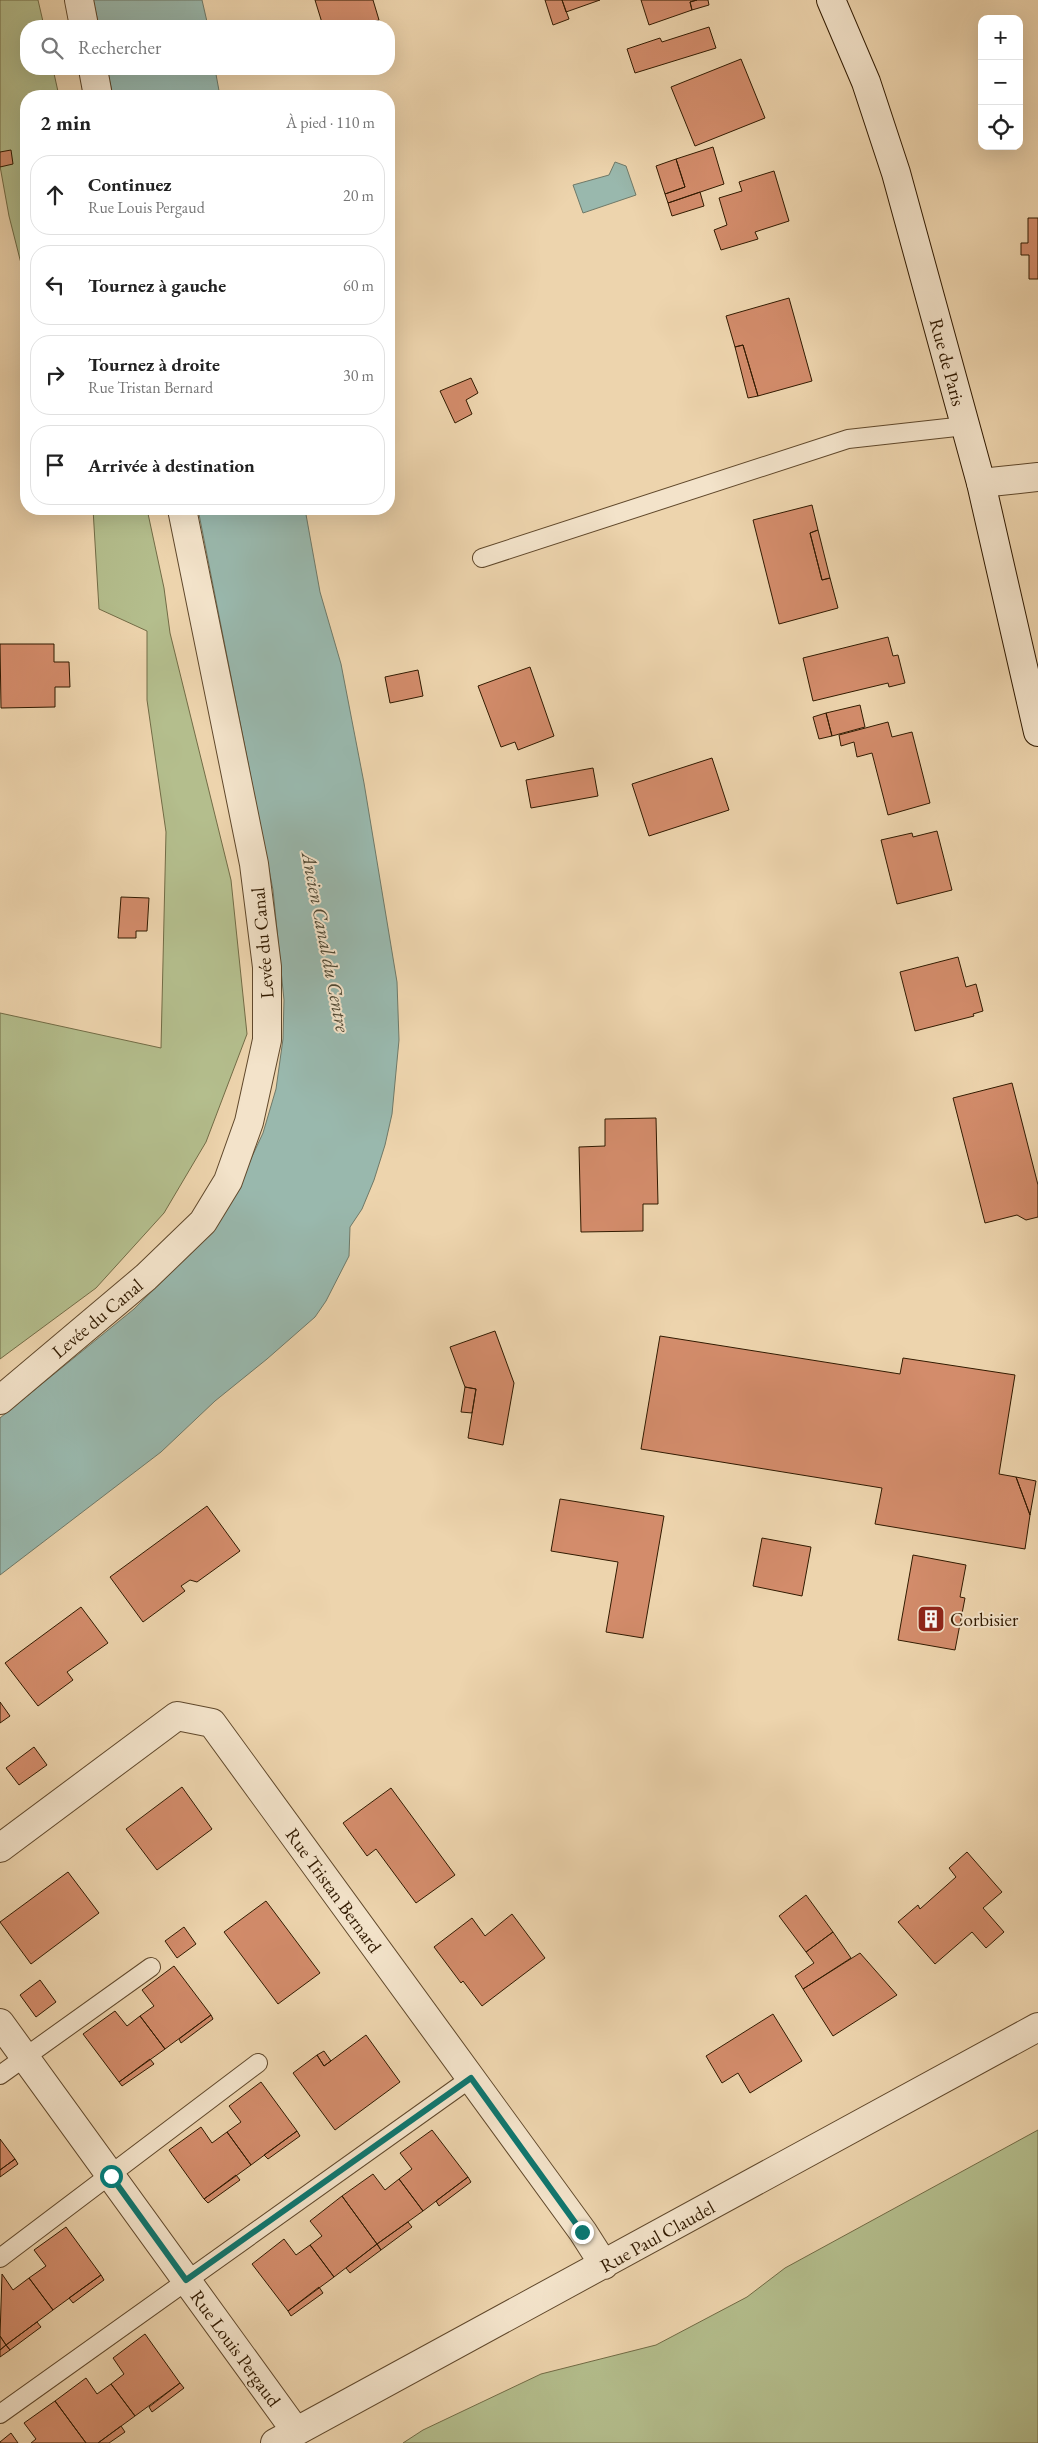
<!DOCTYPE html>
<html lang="fr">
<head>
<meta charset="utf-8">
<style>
  :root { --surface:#fff; --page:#f2f2f2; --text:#222; --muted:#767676; --line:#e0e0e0 }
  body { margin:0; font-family:"EB Garamond",serif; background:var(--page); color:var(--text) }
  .controls { position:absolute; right:15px; top:15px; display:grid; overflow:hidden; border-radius:10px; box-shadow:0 5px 20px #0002 }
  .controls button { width:45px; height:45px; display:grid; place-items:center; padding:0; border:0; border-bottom:1px solid var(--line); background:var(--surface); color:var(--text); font:25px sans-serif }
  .stop { position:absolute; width:15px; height:15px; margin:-11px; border:4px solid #0f766e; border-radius:50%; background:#fff }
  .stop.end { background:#0f766e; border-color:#fff; box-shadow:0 1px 5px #0008 }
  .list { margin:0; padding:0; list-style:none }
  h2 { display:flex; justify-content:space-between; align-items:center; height:65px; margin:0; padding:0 20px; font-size:21px }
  h2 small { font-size:16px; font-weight:400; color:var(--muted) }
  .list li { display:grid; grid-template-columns:32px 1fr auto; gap:15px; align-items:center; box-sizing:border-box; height:80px; margin:0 10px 10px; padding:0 10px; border:1px solid var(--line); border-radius:20px }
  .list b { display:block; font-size:19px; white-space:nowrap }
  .list p { margin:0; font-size:16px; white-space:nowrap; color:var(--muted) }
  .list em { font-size:16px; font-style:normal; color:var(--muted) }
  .icon { flex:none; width:28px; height:28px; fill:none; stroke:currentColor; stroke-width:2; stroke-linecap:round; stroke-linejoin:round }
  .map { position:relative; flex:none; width:1038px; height:2443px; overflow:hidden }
  .search { position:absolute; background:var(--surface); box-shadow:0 5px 20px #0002; left:20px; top:20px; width:375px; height:55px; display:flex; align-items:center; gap:12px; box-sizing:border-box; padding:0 18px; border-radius:20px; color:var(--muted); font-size:19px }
  .panel { position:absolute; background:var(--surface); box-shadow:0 5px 20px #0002; left:20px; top:90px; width:375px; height:425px; border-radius:20px }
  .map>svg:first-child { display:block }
  .green { fill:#b4be8d; stroke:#726c46 }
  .water { fill:#99b8ad; stroke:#6f7968 }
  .building { fill:#d38c6b; stroke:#311a00 }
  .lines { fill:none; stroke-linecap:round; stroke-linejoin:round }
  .service-casing { stroke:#60482b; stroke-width:20 }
  .minor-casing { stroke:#60482b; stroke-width:30 }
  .secondary-casing { stroke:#311a00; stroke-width:30 }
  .service { stroke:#f3e3ca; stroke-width:18 }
  .minor { stroke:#f3e3ca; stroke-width:28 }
  .secondary { stroke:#f3e3ca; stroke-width:28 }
  .route { stroke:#0f766e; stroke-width:6 }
  .labels { text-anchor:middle; stroke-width:4; stroke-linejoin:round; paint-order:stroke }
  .street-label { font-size:19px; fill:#311a00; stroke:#f3e3ca }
  .poi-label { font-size:19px; fill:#311a00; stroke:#f3e3ca; text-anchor:start }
  .water-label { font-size:20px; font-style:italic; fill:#504934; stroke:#f3e3ca }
</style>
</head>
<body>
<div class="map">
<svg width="1038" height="2443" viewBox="0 0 1038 2443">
  <rect width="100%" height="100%" fill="#edd4ad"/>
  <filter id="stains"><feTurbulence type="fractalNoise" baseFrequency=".004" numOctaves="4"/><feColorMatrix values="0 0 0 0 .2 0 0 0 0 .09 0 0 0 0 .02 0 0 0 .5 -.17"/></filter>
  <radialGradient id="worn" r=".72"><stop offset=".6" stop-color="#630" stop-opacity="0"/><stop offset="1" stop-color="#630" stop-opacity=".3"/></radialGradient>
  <path class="green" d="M0,0H38L44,26H26V69H53L59,96H26V283L9,216L0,166Z
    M93,509H147L164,588L170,633L231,880L247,1034L206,1142L164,1213L96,1288L0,1359V1013L161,1048L166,832L147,700V631L99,609Z
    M1038,2130V2443H403L423,2430L541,2374L656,2345L747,2297L785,2268Z"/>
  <path class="water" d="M93,0H202L208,26H99Z
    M107,69H215L220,96H113Z
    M615,162L626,166L636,195L583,213L573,185L609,175Z
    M198,509H305L320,592L341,664L364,783L397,982L399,1040L392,1114L385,1145L374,1180L362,1209L350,1227L349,1256L326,1301L315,1317L267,1359L215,1401L161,1452L0,1575V1418L134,1309L210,1234L243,1176L263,1133L276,1089L283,1039L284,1000L273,890Z"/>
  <path class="building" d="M315,0H373L379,20L358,26H323Z
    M545,0H562L569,19L553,25Z
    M562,0H600L566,12Z
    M641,0H697L690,2L692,10L649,25Z
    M697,0H708L709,5L692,10L690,2Z
    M709,27L716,48L635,73L627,49L660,38L662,42Z
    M741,59L765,118L695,146L671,87Z
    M713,147L724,184L668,203L665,194L685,187L676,159Z
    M11,150L13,164L0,167V152Z
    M676,159L685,187L665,194L656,166Z
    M774,171L789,221L755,232L758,239L721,250L714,230L727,225L719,198L742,191L739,182Z
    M700,192L704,206L672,216L668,203Z
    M1028,218H1038V279H1029V255H1021V243H1028Z
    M789,298L812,381L758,396L743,345L735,347L726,316Z
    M743,345L758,396L748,398L735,347Z
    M471,378L478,393L466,400L472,414L455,423L440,391Z
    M812,505L818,530L810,533L822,580L830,578L838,608L779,624L753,520Z
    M818,530L830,578L822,580L810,533Z
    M888,637L893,656L898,655L905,683L889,687L888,683L813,701L803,658Z
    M0,644H54V662H69L70,687H55V707L1,708Z
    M530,667L554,736L518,750L515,742L501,747L478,686Z
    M418,670L423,696L390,703L385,677Z
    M860,705L865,727L832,736L826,713Z
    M826,713L832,736L819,739L813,717Z
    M888,722L892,737L912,732L930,803L888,815L872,753L857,757L854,742L841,746L839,735Z
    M712,758L729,810L649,836L632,784Z
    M593,768L598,796L531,808L526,780Z
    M937,831L952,890L897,904L881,840L912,833L913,837Z
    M121,897L149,898L147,931H136V938H118Z
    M958,957L966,987L976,984L983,1011L973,1014L974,1016L915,1031L900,972Z
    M1012,1083L1038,1185V1217L1026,1220L1017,1215L985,1223L953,1098Z
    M656,1118L658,1204H643V1231L581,1232L579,1147L605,1146V1119Z
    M495,1331L514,1383L503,1445L468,1438L476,1389L465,1387L450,1347Z
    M660,1336L900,1374L903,1358L1015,1375L999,1474L1016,1477L1030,1515L1025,1549L875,1524L882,1488L641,1449Z
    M465,1387L476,1389L472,1413L461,1412Z
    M1016,1477L1036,1481L1030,1515Z
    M560,1499L664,1516L643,1638L606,1632L618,1562L551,1551Z
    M207,1506L240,1551L197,1582L190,1580L181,1586L185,1591L143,1622L110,1577Z
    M762,1538L811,1547L802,1596L753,1586Z
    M913,1555L966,1565L960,1597L965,1598L955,1650L898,1640Z
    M81,1607L108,1643L67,1672L73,1680L38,1706L5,1663Z
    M0,1702L10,1716L0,1723Z
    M34,1747L47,1765L19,1785L6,1768Z
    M182,1787L212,1829L157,1870L126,1829Z
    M391,1788L455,1875L416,1903L376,1849L367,1856L343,1823Z
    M967,1852L1002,1892L983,1908L1004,1932L986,1948L972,1932L935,1964L898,1922L918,1905L920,1909L956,1877L949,1868Z
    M68,1872L99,1913L31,1964L0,1922Z
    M806,1895L833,1932L806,1952L779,1916Z
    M266,1901L320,1973L278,2004L224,1932Z
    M512,1914L545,1958L482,2006L463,1981L461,1983L434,1947L472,1918L485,1936Z
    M184,1927L196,1944L177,1958L165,1941Z
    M833,1932L851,1958L803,1989L795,1976L814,1963L806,1952Z
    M860,1953L897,1995L833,2036L803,1989Z
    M174,1966L211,2015L165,2049L140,2016L154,2006L142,1990Z
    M40,1980L56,2002L36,2017L20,1995Z
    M115,2011L127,2026L140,2016L165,2049L119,2082L83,2034Z
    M773,2014L802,2061L750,2093L738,2073L722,2083L706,2056Z
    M211,2015L213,2019L181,2043L179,2039Z
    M366,2035L400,2082L335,2130L293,2073L317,2055L324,2066Z
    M324,2051L331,2061L324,2066L317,2055Z
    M150,2059L154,2064L122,2086L119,2082Z
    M261,2082L297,2131L251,2165L227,2132L241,2122L229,2106Z
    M201,2127L212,2143L227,2132L251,2165L204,2199L169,2150Z
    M432,2130L468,2177L423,2211L399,2179L412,2169L400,2153Z
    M297,2131L300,2136L268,2159L264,2155Z
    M0,2139L15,2159L0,2170Z
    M15,2159L18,2164L0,2177V2170Z
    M373,2174L385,2190L399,2179L423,2211L377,2244L342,2196Z
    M236,2175L240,2180L208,2203L204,2199Z
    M468,2177L471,2182L439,2206L436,2201Z
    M342,2196L377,2244L334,2277L310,2245L322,2236L310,2221Z
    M408,2222L412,2227L381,2250L377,2244Z
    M66,2227L101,2275L53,2310L29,2278L46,2266L34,2250Z
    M284,2239L296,2255L310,2245L334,2277L288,2311L252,2264Z
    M377,2244L381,2250L350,2273L346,2268Z
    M2,2274L13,2290L29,2278L53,2310L6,2345L0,2336Z
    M101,2275L104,2280L73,2303L69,2298Z
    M319,2287L323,2293L291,2316L288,2311Z
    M37,2322L41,2327L10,2350L6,2345Z
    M145,2334L180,2383L135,2416L111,2384L124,2374L113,2358Z
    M0,2336L6,2345L0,2350Z
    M6,2345L10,2350L0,2357V2350Z
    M86,2378L97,2394L111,2384L135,2416L98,2443H86L55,2401Z
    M180,2383L184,2388L152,2412L149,2407Z
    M55,2401L86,2443H31L36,2439L24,2423Z
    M121,2426L125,2432L109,2443H98Z
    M11,2433L18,2443H0V2442Z"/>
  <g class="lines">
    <defs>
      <path id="service" d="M482,558L848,439L965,426
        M0,2075L151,1967
        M0,2258L258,2063
        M0,2414L471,2078"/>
      <path id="minor" d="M79,0L84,26
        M93,69L98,96
        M981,483L1038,477
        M0,1400L146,1277L203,1222L228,1181L249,1122L267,1040V967L254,864L182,509
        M0,1848L177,1716L212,1723L583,2232L604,2265
        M0,2023L295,2430
        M275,2443L1038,2027"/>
      <path id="secondary" d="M831,0L866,82L896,173L981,483L1038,732"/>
    </defs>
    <use href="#service" class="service-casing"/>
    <use href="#minor" class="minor-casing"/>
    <use href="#secondary" class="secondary-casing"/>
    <use href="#service" class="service"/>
    <use href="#minor" class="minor"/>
    <use href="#secondary" class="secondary"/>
  </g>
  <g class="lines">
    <path class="route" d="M111,2176L186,2280L471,2078L582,2232"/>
  </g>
  <defs>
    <symbol id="building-square" viewBox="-11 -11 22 22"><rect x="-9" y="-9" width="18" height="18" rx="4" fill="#8f2418" stroke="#f3e3ca"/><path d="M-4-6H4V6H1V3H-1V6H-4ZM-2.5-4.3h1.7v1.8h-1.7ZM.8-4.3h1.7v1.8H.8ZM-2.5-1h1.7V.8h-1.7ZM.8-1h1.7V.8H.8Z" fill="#fff"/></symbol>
  </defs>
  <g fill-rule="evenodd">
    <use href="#building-square" x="915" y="1603" width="32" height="32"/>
  </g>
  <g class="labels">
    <g class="street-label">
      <text transform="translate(948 362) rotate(75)" y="7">Rue de Paris</text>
      <text transform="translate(262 943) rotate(-95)" y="7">Levée du Canal</text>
      <text transform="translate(97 1318) rotate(-40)" y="7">Levée du Canal</text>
      <text transform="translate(334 1890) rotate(54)" y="7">Rue Tristan Bernard</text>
      <text transform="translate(657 2236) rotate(-29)" y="7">Rue Paul Claudel</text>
      <text transform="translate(236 2348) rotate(54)" y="7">Rue Louis Pergaud</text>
    </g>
    <g class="poi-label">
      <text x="950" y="1626">Corbisier</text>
    </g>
    <g class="water-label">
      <text transform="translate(326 942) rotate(79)" y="7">Ancien Canal du Centre</text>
    </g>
  </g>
  <rect width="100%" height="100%" filter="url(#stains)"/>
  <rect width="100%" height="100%" fill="url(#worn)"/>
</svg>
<div class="controls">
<button>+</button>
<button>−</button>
<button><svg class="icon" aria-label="locate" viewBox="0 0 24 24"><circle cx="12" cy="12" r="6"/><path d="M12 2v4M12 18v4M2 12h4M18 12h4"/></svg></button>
</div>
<div class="stop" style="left:111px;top:2176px"></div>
<div class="stop end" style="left:582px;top:2232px"></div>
<div class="search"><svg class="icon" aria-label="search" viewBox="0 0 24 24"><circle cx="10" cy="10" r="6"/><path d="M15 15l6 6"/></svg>Rechercher</div>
<section class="panel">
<h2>2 min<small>À pied · 110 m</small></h2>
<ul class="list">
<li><svg class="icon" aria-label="ahead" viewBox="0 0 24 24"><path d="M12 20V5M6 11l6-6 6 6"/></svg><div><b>Continuez</b><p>Rue Louis Pergaud</p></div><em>20 m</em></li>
<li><svg class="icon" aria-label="left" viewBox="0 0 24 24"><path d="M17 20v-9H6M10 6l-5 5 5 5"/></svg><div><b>Tournez à gauche</b></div><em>60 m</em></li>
<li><svg class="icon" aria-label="right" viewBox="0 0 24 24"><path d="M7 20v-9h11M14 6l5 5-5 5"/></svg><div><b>Tournez à droite</b><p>Rue Tristan Bernard</p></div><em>30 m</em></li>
<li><svg class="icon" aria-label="arrive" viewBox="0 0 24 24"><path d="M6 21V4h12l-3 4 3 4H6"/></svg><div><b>Arrivée à destination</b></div></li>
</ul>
</section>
</div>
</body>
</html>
